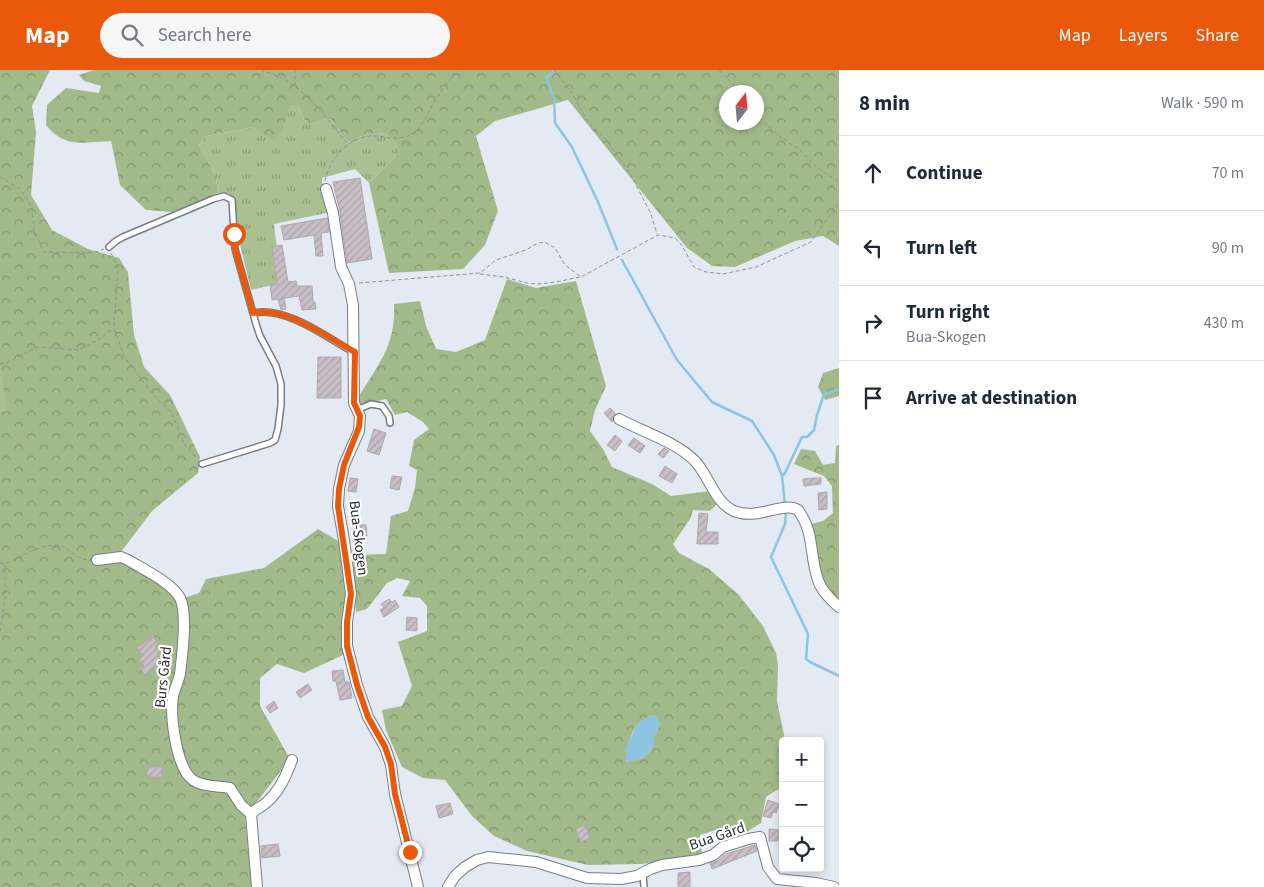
<!DOCTYPE html>
<html lang="en">
<head>
<meta charset="utf-8">
<style>
  :root { --surface:#fff; --page:#f6f6f7; --text:#1f2937; --muted:#747a83; --line:#e0e1e3; --accent:#ea580c }
  body { margin:0; font-family:"Source Sans 3",sans-serif; background:var(--page); color:var(--text) }
  .controls { position:absolute; right:15px; bottom:15px; display:grid; overflow:hidden; border-radius:5px; box-shadow:0 2px 8px #0003 }
  .controls button { width:45px; height:45px; display:grid; place-items:center; padding:0; border:0; border-bottom:1px solid var(--line); background:var(--surface); color:var(--text); font:25px sans-serif }
  .compass { position:absolute; left:719px; top:15px; width:45px; height:45px; border-radius:50%; background:var(--surface); box-shadow:0 2px 8px #0003; rotate:16deg }
  .stop { position:absolute; width:15px; height:15px; margin:-11px; border:4px solid #ea580c; border-radius:50%; background:#fff }
  .stop.end { background:#ea580c; border-color:#fff; box-shadow:0 1px 5px #0008 }
  .list { margin:0; padding:0; list-style:none }
  h2 { display:flex; justify-content:space-between; align-items:center; height:65px; margin:0; padding:0 20px; font-size:21px }
  h2 small { font-size:16px; font-weight:400; color:var(--muted) }
  .list li { display:grid; grid-template-columns:32px 1fr auto; gap:15px; align-items:center; box-sizing:border-box; height:75px; padding:0 20px; border-top:1px solid var(--line) }
  .list b { display:block; font-size:19px; white-space:nowrap }
  .list p { margin:0; font-size:16px; white-space:nowrap; color:var(--muted) }
  .list em { font-size:16px; font-style:normal; color:var(--muted) }
  .icon { flex:none; width:28px; height:28px; fill:none; stroke:currentColor; stroke-width:2; stroke-linecap:round; stroke-linejoin:round }
  .map { position:relative; flex:none; width:839px; height:817px; overflow:hidden }
  header { display:flex; align-items:center; gap:30px; box-sizing:border-box; height:70px; padding:0 25px; background:var(--accent); color:#fff }
  header strong { font-size:24px }
  nav { display:flex; gap:28px; margin-inline-start:auto; font-size:18px }
  .search { width:350px; height:45px; background:var(--page); display:flex; align-items:center; gap:12px; box-sizing:border-box; padding:0 18px; border-radius:28px; color:var(--muted); font-size:19px }
  main { display:flex }
  aside { flex:1; background:var(--surface) }
  .map>svg:first-child { display:block }
  .grass { fill:url(#grass-tufts) }
  .forest { fill:url(#forest-crowns); fill-rule:evenodd }
  .pitch { fill:#aac093 }
  .water { fill:#8dc4e2 }
  .lines { fill:none; stroke-linecap:round; stroke-linejoin:round }
  .stream { stroke:#8dc4e2; stroke-width:2.5 }
  .building { fill:url(#building-hatch); stroke:#b1a6ae }
  .lane-casing { stroke:#777c85; stroke-width:8 }
  .street-casing { stroke:#777c85; stroke-width:12 }
  .path { stroke:#8d9299; stroke-width:1; stroke-dasharray:4 2.5; stroke-linecap:butt }
  .lane { stroke:#fff; stroke-width:5 }
  .street { stroke:#fff; stroke-width:10 }
  .route { stroke:#ea580c; stroke-width:6 }
  .labels { text-anchor:middle; stroke-width:4.5; stroke-linejoin:round; paint-order:stroke }
  .street-label { font-size:15px; fill:#2a2c30; stroke:#fff }
</style>
</head>
<body>
<header>
<strong>Map</strong>
<div class="search"><svg class="icon" aria-label="search" viewBox="0 0 24 24"><circle cx="10" cy="10" r="6"/><path d="M15 15l6 6"/></svg>Search here</div>
<nav><a>Map</a><a>Layers</a><a>Share</a></nav>
</header>
<main>
<div class="map">
<svg width="839" height="817" viewBox="0 0 839 817">
  <defs>
    <pattern id="grass-tufts" width="24" height="20" patternUnits="userSpaceOnUse" patternTransform="scale(1.25)"><rect width="24" height="20" fill="#aac093"/><path d="M3 7l-1-3M5 7V3M7 7l1-3M15 17l-1-3M17 17v-4M19 17l1-3" fill="none" stroke="#8b9c78"/></pattern>
    <pattern id="forest-crowns" width="20" height="18" patternUnits="userSpaceOnUse" patternTransform="scale(1.25)"><rect width="20" height="18" fill="#a2ba89"/><path d="M2 6a3 3 0 1 1 6 0M12 15a3 3 0 1 1 6 0" fill="none" stroke="#849770"/></pattern>
    <pattern id="building-hatch" width="6" height="6" patternUnits="userSpaceOnUse" patternTransform="scale(1.25)"><rect width="6" height="6" fill="#c8bec5"/><path d="M-1 1l2-2M0 6l6-6M5 7l2-2" fill="none" stroke="#aca3aa"/></pattern>
  </defs>
  <rect width="100%" height="100%" fill="#e3eaf4"/>
  <path class="grass" d="M289,35H298L307,55L322,50L331,49L348,72C360,67 379,57 391,68C395,71 397,78 400,82L369,113L355,99L322,108V112L331,142L274,154L281,213L251,220L239,170L235,130L228,123H218L216,107L199,75L206,66L254,57L284,56Z"/>
  <path class="forest" d="M0,0H50L32,36L36,62L31,125L52,160L88,179L119,188L128,202L134,265L144,297L170,325L200,387L198,403L152,441L121,482L178,521L184,528L199,523L206,509L264,498L318,459L340,472L346,505L343,585L304,603L277,594L260,608V636L290,689L245,747L252,817H0Z
    M94,0H839V176L823,166L795,171L735,197L712,196L687,178L568,30L495,51L476,66L498,141L485,175L463,199L389,203L369,113L400,82C397,78 395,71 391,68C379,57 360,67 348,72L331,49L322,50L307,55L298,35H290L284,56L274,71L254,57L206,66L199,75L216,107L218,123L172,142L146,140L120,115L111,71C83,72 65,79 46,55L47,35L66,18L99,23L101,16L84,11L79,5ZM726,22H756V52H726Z
    M507,209L536,218L576,211L606,316L595,340L590,361L603,379L612,397L652,414L671,426L710,421L718,433L710,441L693,440L690,449L673,474L679,483L709,499L738,524L763,556L776,583L778,595L777,631L785,670L783,671L780,693V718L766,727L761,753L745,763L723,769L719,759L700,765L702,784L642,794L588,795L527,781L494,766L472,746L445,710L423,708L402,697L386,660L382,640L402,636L412,616L398,572L427,561V536L420,528L402,526L410,511L397,508L387,513L367,539L356,542L353,485L386,484L391,446L408,441L415,418L417,400L409,396L414,370L429,359L423,352L407,342L395,345L386,329L360,335L358,328C378,294 396,276 394,234L420,231L426,256L436,279L456,282L485,270ZM651,645L660,654L654,667V675L649,682L643,688L626,692L630,669L635,656Z
    M839,298V326L825,330L818,317L823,303Z
    M839,375V534L824,514L819,500L811,454L823,451L833,443L832,416L824,406L794,394L801,379L815,381L823,395L835,393L836,376Z"/>
  <path class="pitch" d="M0,296L7,341L0,342Z"/>
  <path class="water" d="M651,645L656,646L660,654L654,667V675L649,682L643,688L626,693L627,686L625,680L632,665L635,656Z"/>
  <g class="lines">
    <path class="stream" d="M555,0L546,8L554,28L555,53L572,77L598,132L617,179
      M622,190L677,290L712,332L752,351L774,385L782,406
      M785,436L782,406L785,403L802,367H807L814,360L817,345L824,324L839,319
      M786,442L785,454L771,487L808,564L806,589L810,592L839,606"/>
  </g>
  <path class="building" d="M360,108L372,189L347,193L340,142L333,112Z
    M327,148L329,162L321,163L323,186H316L314,165L284,170L281,156Z
    M282,175L288,212L296,211L297,216H312L313,232H315L316,239L302,240L299,226L284,228L286,239L281,240L278,229L272,230L270,215L277,214L272,177Z
    M318,287H341V328H317Z
    M610,338L615,343L612,352L604,343Z
    M374,359L386,363L379,385L367,381Z
    M615,365L622,371L615,381L607,375Z
    M634,368L645,376L640,383L628,375Z
    M664,378L669,381L663,388L658,384Z
    M665,396L677,404L672,413L659,406Z
    M392,406L402,407L399,420L390,418Z
    M350,408L358,409L356,422L348,421Z
    M814,408H821V414L804,416L803,409Z
    M827,422V439L819,440L818,423Z
    M699,443L708,444L706,462H718V474H697Z
    M360,455H366L367,466H360Z
    M389,529L392,532L395,530L399,537L384,547L380,540L384,538L381,534Z
    M407,547L417,548V561L406,560Z
    M153,566L158,573L155,577L159,582L157,586L161,592L145,605L140,599L144,596L139,590L143,586L137,578Z
    M343,600L345,612H349L352,628L340,630L336,611H333L332,601Z
    M308,614L312,620L300,628L296,622Z
    M274,631L278,638L270,643L266,637Z
    M147,697H162V707H147Z
    M768,730L779,734L776,743L773,742L771,748L763,746Z
    M450,733L453,744L439,748L436,736Z
    M585,755L590,768L581,772L575,759Z
    M769,759L779,760L778,771H769Z
    M711,765L714,771L704,776L701,770Z
    M278,774L280,786L262,788L261,776Z
    M755,775L757,781L712,799L710,793L717,791L726,784Z
    M690,802V817H678V803Z"/>
  <g class="lines">
    <defs>
      <path id="lane" d="M109,177L116,171L123,167L213,129L224,126L232,130L235,179L256,254L260,266L276,296L281,314V335L278,359L275,370L270,373L202,394
        M253,243C286,236 326,267 353,282
        M357,340L371,334L382,336L389,346L390,353
        M643,804L644,817"/>
      <path id="street" d="M326,119L333,143L341,197L349,214L353,235L354,333L360,346L359,361L344,395L339,419L338,436L344,470L351,524L347,552V576L357,615L368,647L385,677L391,695L395,724L418,817
        M619,349C643,362 674,371 694,390C709,405 714,432 734,441C757,451 782,431 798,440C815,463 809,484 818,510C821,520 831,530 839,537
        M97,490L121,487L128,490C143,499 172,513 180,528C188,544 182,586 180,604C178,612 175,619 173,626C170,646 176,698 193,710C203,717 218,716 230,718L241,735L251,744
        M257,817L251,744C255,739 262,737 267,732C280,720 286,706 292,690
        M448,817L455,806L465,797L477,790L488,787L536,792L587,808L621,809L637,806L650,799L662,795L699,790L713,785L723,777L748,769L760,767L768,797L777,809L816,813L834,817"/>
    </defs>
    <use href="#lane" class="lane-casing"/>
    <use href="#street" class="street-casing"/>
    <path class="path" d="M261,0C271,4 282,7 290,13C311,26 332,55 348,74
      M554,0L572,23L589,54L604,67L631,105L651,144L657,164
      M719,0L741,22
      M295,16V0
      M756,42L764,52L778,65L800,80L815,96L839,112
      M0,107L20,119L32,137L34,161L44,182L93,183L104,179
      M325,111C329,91 347,68 369,66C383,65 396,72 410,65C423,59 427,43 435,31C441,21 449,10 457,0
      M111,183L118,197L114,257L124,287L152,323L171,342L186,377L197,388
      M480,204L504,207L527,213L538,214L556,212L580,207
      M359,213L480,203L496,190L526,180L538,173L545,172L555,178L565,195L581,207L658,165L675,168L681,174L694,197L706,202L723,204L756,197L811,172L839,132
      M0,294L6,293L38,277L78,280L98,270L114,258
      M0,493L5,494C20,487 49,468 65,478C74,483 77,489 89,490
      M0,562L5,527V495"/>
    <use href="#lane" class="lane"/>
    <use href="#street" class="street"/>
  </g>
  <g class="lines">
    <path class="route" d="M234,164L235,179L253,243C286,236 327,267 355,282L354,333L360,346L359,357L344,395L339,419L338,436L351,524L347,552V576L357,615L368,647L385,677L391,694L395,724L410,782"/>
  </g>
  <g class="labels">
    <g class="street-label">
      <text transform="translate(359 468) rotate(83)" y="5">Bua-Skogen</text>
      <text transform="translate(163 607) rotate(-84)" y="5">Burs Gård</text>
      <text transform="translate(717 766) rotate(-19)" y="5">Bua Gård</text>
    </g>
  </g>
</svg>
<div class="controls">
<button>+</button>
<button>−</button>
<button><svg class="icon" aria-label="locate" viewBox="0 0 24 24"><circle cx="12" cy="12" r="6"/><path d="M12 2v4M12 18v4M2 12h4M18 12h4"/></svg></button>
</div>
<svg class="compass" viewBox="-18 -18 36 36"><path d="M0-13l5 13h-10z" fill="#e53935"/><path d="M0 13l5-13h-10z" fill="#747a83"/></svg>
<div class="stop" style="left:234px;top:164px"></div>
<div class="stop end" style="left:410px;top:782px"></div>
</div>
<aside>
<h2>8 min<small>Walk · 590 m</small></h2>
<ul class="list">
<li><svg class="icon" aria-label="ahead" viewBox="0 0 24 24"><path d="M12 20V5M6 11l6-6 6 6"/></svg><div><b>Continue</b></div><em>70 m</em></li>
<li><svg class="icon" aria-label="left" viewBox="0 0 24 24"><path d="M17 20v-9H6M10 6l-5 5 5 5"/></svg><div><b>Turn left</b></div><em>90 m</em></li>
<li><svg class="icon" aria-label="right" viewBox="0 0 24 24"><path d="M7 20v-9h11M14 6l5 5-5 5"/></svg><div><b>Turn right</b><p>Bua-Skogen</p></div><em>430 m</em></li>
<li><svg class="icon" aria-label="arrive" viewBox="0 0 24 24"><path d="M6 21V4h12l-3 4 3 4H6"/></svg><div><b>Arrive at destination</b></div></li>
</ul>
</aside>
</main>
</body>
</html>
